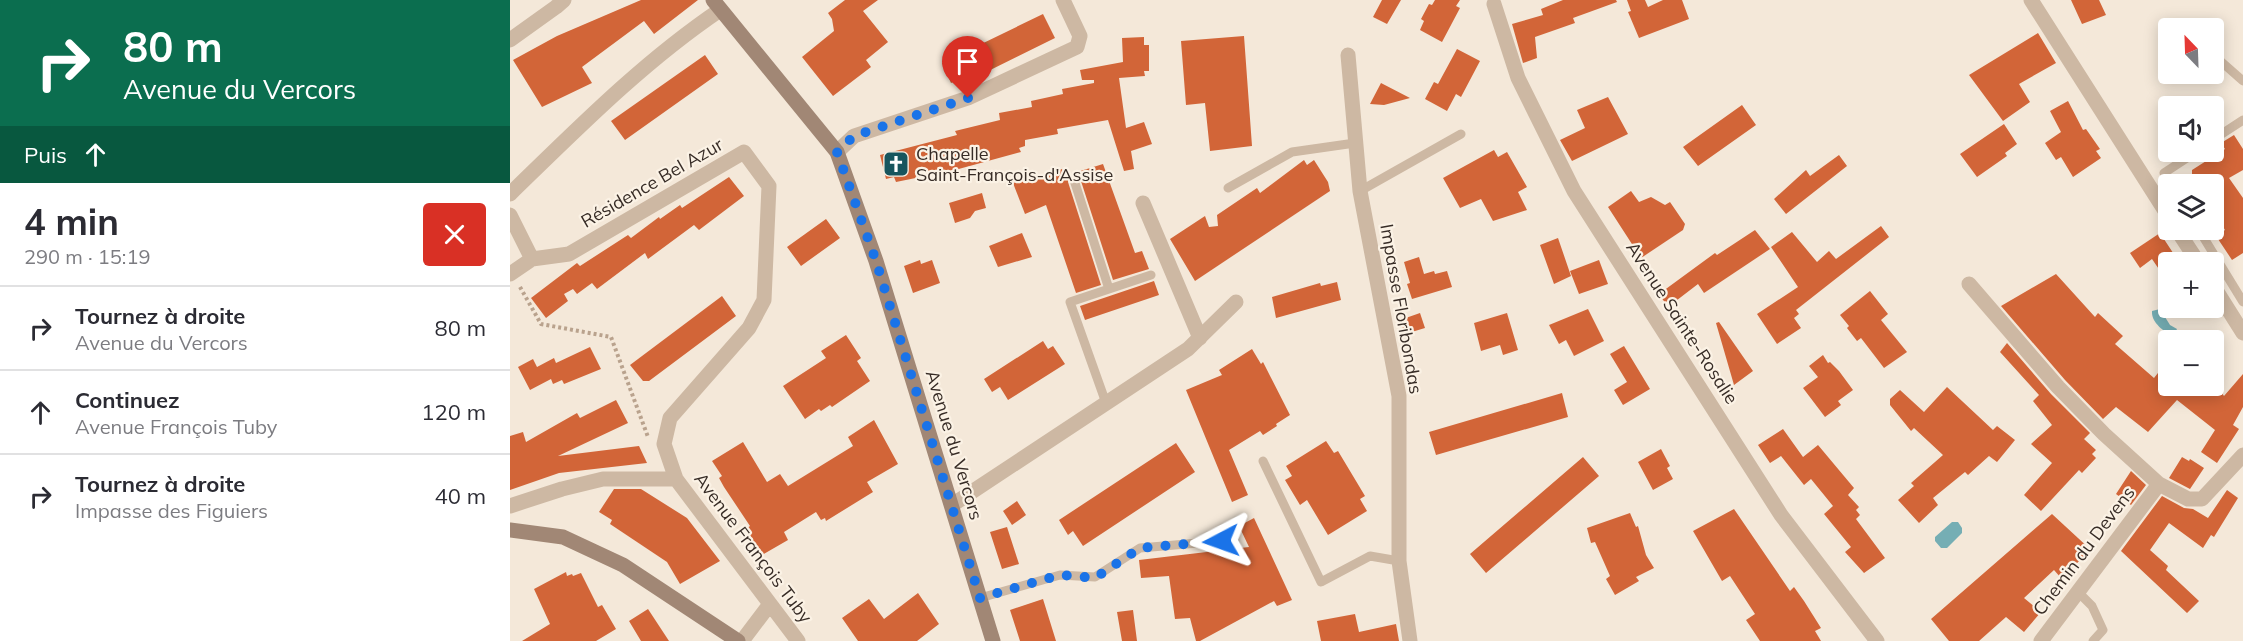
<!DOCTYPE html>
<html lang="fr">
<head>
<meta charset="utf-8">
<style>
	body { margin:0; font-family:Mulish,sans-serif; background:#f7f7f7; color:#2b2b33; height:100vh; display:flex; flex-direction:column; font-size:22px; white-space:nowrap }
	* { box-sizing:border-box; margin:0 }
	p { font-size:20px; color:#7c7c81 }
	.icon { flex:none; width:33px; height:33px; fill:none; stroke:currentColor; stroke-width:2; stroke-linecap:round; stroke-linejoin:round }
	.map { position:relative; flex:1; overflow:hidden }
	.sheet { display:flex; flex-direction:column; background:#fff; width:510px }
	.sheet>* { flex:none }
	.banner { background:#0b6e4f; color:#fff; overflow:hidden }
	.needle { width:39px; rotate:337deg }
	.buttons { position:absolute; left:1648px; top:18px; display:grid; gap:12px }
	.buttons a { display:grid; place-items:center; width:66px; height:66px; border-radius:6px; background:#fff; box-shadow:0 3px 15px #0003; font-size:30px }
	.pin { position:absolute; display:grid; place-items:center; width:51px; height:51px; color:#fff; margin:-62px -26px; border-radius:50% 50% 50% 0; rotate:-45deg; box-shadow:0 0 6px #0007 }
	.pin .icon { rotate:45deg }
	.me { position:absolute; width:66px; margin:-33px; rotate:266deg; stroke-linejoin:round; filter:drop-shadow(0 0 4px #0008) }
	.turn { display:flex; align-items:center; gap:21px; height:126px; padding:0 24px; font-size:27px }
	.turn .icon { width:78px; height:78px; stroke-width:2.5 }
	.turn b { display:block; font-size:42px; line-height:51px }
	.then { display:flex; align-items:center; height:57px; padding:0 24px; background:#0003; gap:12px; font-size:22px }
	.round { display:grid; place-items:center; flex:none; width:63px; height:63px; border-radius:6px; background:#f7f7f7 }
	.summary { display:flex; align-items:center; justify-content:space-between; height:102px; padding:0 24px }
	h1 { font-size:36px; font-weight:700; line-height:45px }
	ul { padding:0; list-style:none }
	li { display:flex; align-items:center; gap:18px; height:84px; padding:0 24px; border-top:2px solid #e1e1e2 }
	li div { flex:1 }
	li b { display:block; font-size:22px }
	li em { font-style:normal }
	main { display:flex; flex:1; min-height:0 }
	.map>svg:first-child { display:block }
	.water { fill:#75aeb4 }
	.building { fill:#d26538 }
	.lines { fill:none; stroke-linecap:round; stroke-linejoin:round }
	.path { stroke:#b9a28d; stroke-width:4; stroke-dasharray:3 3; stroke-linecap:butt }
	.lane { stroke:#cdb8a3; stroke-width:9 }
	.street { stroke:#cdb8a3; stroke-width:15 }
	.secondary { stroke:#a18775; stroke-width:15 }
	.route { stroke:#1a73e8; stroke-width:10; stroke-dasharray:0 18 }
	.labels { text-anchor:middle; stroke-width:4.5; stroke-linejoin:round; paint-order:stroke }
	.poi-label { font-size:18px; fill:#372c26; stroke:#fbf2e5; text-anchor:start }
	.street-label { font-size:18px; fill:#372c26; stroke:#fbf2e5 }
</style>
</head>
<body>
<main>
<section class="sheet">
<div class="banner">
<div class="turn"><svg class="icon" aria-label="right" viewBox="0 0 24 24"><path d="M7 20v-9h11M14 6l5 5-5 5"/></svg><div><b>80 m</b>Avenue du Vercors</div></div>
<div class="then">Puis<svg class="icon" aria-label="ahead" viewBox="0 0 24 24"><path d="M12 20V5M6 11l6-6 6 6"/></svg></div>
</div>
<div class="summary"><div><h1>4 min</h1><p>290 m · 15:19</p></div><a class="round" style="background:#d93025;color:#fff"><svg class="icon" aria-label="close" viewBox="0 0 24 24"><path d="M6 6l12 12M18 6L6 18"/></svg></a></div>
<ul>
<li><svg class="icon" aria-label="right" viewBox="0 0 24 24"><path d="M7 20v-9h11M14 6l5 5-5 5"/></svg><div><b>Tournez à droite</b><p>Avenue du Vercors</p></div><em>80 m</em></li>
<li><svg class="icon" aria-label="ahead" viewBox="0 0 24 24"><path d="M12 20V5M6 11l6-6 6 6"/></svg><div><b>Continuez</b><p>Avenue François Tuby</p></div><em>120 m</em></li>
<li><svg class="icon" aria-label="right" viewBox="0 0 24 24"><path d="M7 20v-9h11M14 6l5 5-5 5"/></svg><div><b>Tournez à droite</b><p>Impasse des Figuiers</p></div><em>40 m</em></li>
</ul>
</section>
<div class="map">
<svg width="1733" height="641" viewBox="0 0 1733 641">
	<rect width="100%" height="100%" fill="#f4e8d9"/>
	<path class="water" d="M1650,309l10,16 7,4 -4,8c-9,-6 -22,-14 -21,-26z
		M1442,522h6l4,6v5l-15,15h-6l-6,-7v-4z"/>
	<path class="building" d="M131,0h57l-44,34 -10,-13 -62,46 10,16 -50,24 -29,-47 44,-24z
		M335,0h33l-15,11 25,31 -22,18 5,7 -38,29 -31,-39 32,-26 -2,-12 -4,-6z
		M872,0h19l-14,24 -14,-7z
		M925,0h25l-4,6 4,2 -18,34 -22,-12 4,-9 -3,-2 8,-15 3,1z
		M1053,0h53l1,2 -44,16 2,5 -40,14 2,21 -14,5 -11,-39 31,-9 -2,-6z
		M1117,0h18l3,7 15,-7h19l7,19 -50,19 -11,-26 3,-1z
		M1561,0h28l7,15 -24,9z
		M533,14l12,24 -93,46 -2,-5 -9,4 -9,-20z
		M1528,33l18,30 -37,21 11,18 -27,19 -34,-46z
		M734,36l8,110 -42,5 -5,-48 -19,2 -5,-64z
		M634,37v8h5v26h-5l1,5 -26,2 7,50 18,-6 8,22 -21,7 3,18 -10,2 -16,-51 -51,9 1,5 -33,6v6l-6,2 2,4 -66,18 -59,12 -2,-5 -8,2 -6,-24 77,-20 -2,-4 45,-11 -1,-7 33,-6 -1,-6 32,-7 -1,-5 32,-6v-3h-12l-2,-10 43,-8 -1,-24z
		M947,49l23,12 -19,36 -5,-3 -9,17 -22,-12 9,-17 4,2z
		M195,55l13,19 -93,66 -14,-19z
		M871,83l29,15 -26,7 -14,-1z
		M1098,97l20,37 -56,27 -12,-21 25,-12 -8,-18z
		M1558,101l15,29 3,-1 14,20 -4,2 5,7 -28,19 -12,-20 -5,3 -11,-17 16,-11 -11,-21z
		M1232,105l14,20 -58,41 -15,-19z
		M1494,124l13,20 -12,9 2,3 -30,21 -17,-23z
		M1724,135l9,14v21l-14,8 14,20v55l-11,7 -16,-24 9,-6 -11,-18v-28h-17l-5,-8v-6l33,-21 -4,-6z
		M984,150l4,7 9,-5 20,35 -9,5 9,18 -34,11 -12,-22 -21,9 -17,-30z
		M1329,155l8,11 -61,48 -12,-15 32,-29 4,6z
		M794,160l3,5 7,-5 14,22 2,9 -135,90 -25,-42 35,-23 4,11 9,-1 -1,-11 40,-27 3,5z
		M593,164l32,89 7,-2 7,18 -36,11 -33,-102 -6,-5z
		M552,169l3,7 5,-1 -2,7 33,103 -25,8 -30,-88 -21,9 -12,-31 17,-5v2z
		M219,177l15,19 -45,34 -5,-5 -46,34 -3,-6 -48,36 -5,-6 -15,11 -4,-5 -9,5 4,7 -22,17 -15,-20 46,-35 3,3 48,-31 3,3 28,-21 1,2 20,-14 2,3z
		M1121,191l8,11 12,-5 14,8 5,-3 15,22 -2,6 -42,28 -33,-51z
		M472,193l4,15 -11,3 -5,7 -15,5 -6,-20z
		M316,219l14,19 -39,28 -14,-19z
		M1371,226l8,11 -93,73 3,4 -5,4 7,10 -24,16 -20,-30 41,-27 -27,-40 21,-15 25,30 12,-11 7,8z
		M1245,230l15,19 -66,44 -6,-9 -30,23 -9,-13 56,-41 2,2z
		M512,233l10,24 -34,10 -9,-21z
		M1650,233l19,29h-10v22l-17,-25 -12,9 -10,-15z
		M1048,238l13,38 -17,8 -14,-39z
		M909,257l5,17 10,-3 1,3 12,-3 5,16 -40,12 -5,-15 3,-1 -6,-21z
		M410,260l1,4 11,-4 8,23 -27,10 -9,-27z
		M1089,260l9,24 -29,10 -9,-23z
		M1546,274l39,43 3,-4 25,23 -8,8 39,34 15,-19v27h45v-3l10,13 19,-22v33l-10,18 6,4 -22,34 -16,-11 14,-22 -38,-30 -29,32 -32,-25 -13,12 -38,-39 -64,-74z
		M644,281l5,14 -74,25 -5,-14z
		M827,282l4,18 -65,18 -4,-21 48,-14 1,3z
		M1360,291l18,23 -7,6 26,32 -23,16 -23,-30 -4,3 -10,-13 2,-2 -9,-11z
		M212,296l14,20 -87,65h-6l-13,-16z
		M1078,309l16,32 -30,15 -8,-16 -7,4 -10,-19z
		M910,313l5,15 -20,6 -5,-14z
		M997,313l11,37 -15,5 -3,-10 -19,6 -7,-28z
		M1209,322l34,49 -19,14 -18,-62z
		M336,335l15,23 -4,3 13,20 -38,26 -2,-2 -9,6 -2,-2 -14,10 -22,-33 43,-28 -5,-7z
		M533,341l5,8 5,-3 12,18 -57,36 -8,-13 -8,5 -8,-13z
		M1497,343l44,51 39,39 -6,6 12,11 -4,4 4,4 -14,15 -3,-3 -38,41 -17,-16 28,-32 -21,-19 21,-19 -19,-24 6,-6 -39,-43z
		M1114,346l26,43 -27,16 -9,-15 13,-8 -17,-28z
		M80,347l11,22 -37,15 -2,-4 -9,4 -2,-5 -21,11 -12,-23 15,-8 4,8 17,-9 2,5z
		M742,349l9,15 2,-2 27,53 -14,9 1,2 -14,9 -3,-4 -31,19 19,45 -16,7 -46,-112 36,-15 -3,-5z
		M1313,355l5,8 2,-1 9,9 14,19 -15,11 3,4 -16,12 -22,-29 15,-11 -9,-11z
		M1437,387l46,43 4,-4 18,14 -18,22 -8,-6 -21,19 -3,-3 -32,26 5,7 -19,18 -21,-23 16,-14 -3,-3 32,-28 -29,-27 -3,3 -21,-26v-6l10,-9 24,22z
		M1052,393l6,24 -132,38 -7,-23z
		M106,400l12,23 -70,33 81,-10 8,17 -88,10 -49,17v-54l13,-4 3,10 51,-29 3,5z
		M364,420l24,44 -31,18 6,10 -47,29 -1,-3 -4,2 -5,-8 -32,20 4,8 -26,15 -16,-26 4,-3 -26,-39 -5,-9 3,-2 -10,-15 31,-19 24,40 13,-8 8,12 65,-40 -5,-9z
		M1273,429l20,28 15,-12 36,43 -6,7 11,12 -3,3 4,5 -4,4 29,39 -21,15 -19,-21 6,-5 -27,-33 9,-8 -22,-27 -7,6 -23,-29 -11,7 -12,-18z
		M816,441l8,12 4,-2 27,45 -5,3 7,12 -39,24 -21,-35 -7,5 -15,-25 7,-4 -6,-10z
		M666,443l19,29 -112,74 -10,-15 -5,4 -9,-15z
		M1151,449l9,17 -3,2 6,11 -20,11 -15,-28z
		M1073,457l16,19 -113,97 -16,-19z
		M1672,457l7,4 1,-2 14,9 -14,21 -21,-11z
		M1621,471l15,14 -15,20 -15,-11z
		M104,489h27l46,29 33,43 -40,23 -13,-22 -57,-38 2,-4 -13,-8z
		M1717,490l11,8 -24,39 -3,-2 -8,13 -34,-25 -19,27 18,16 -2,4 33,31 -12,12 -66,-62 41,-55 22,12 9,1 15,9z
		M507,501l9,14 -14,10 -9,-14z
		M1224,509l56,82 4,-4 10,14 17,27 -6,3 6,10h-61l-14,-21 9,-6 -25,-38 -8,5 -29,-50z
		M1120,513l6,14 2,-1 8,29 8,13 -18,9 3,4 -24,14 -9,-16 4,-3 -15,-34 -4,1 -4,-15z
		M1542,514l39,36 -30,28 -7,-8 -30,28 17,14 -17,20 -18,-15 -27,24h-30l-18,-22z
		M744,518l38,82 -15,6 -3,-5 -74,40h-4l-6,-23 -15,1 -6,-43 -28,2 -2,-18 110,-13 -10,-21z
		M497,527l12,37 -17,5 -12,-37z
		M56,572l1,4 5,-2 1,2 8,-3 17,34 4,-2 14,24 -20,12h-74l28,-17 -16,-35z
		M408,593l21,31 -22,17h-59l-16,-23 27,-19 15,20z
		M533,599l13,42h-36l-10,-31z
		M138,609l21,32h-28l-12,-20z
		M623,610l4,31h-15l-5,-29z
		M845,614l4,18 37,-8 3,17h-78l-4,-20z"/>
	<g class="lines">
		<path class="path" d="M10,287l21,37 70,13 37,100"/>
		<path class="lane" d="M1707,58l26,23
			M1704,139l29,-19
			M564,180l35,109
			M1661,184l-7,-11 32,-21
			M718,188l64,-36 63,-9
			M850,191l101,-57
			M1689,230l44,72
			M596,403l-36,-101 81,-27
			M753,461l58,121 49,-26 29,5
			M1569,593l13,13 11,24 -10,11
			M470,598l80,-23 35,2 45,-29 81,-7"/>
		<path class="street" d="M1521,0l138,217
			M984,4l24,74 56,113 207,324 96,126
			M0,40l46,-33 8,-7
			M838,55l12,136 39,205v165l11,80
			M327,152l17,-16 114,-38 109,-51 3,-11 -17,-36
			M0,194c67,-65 133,-132 210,-184
			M633,203l57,135
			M0,215l22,44 37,-5 175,-102 25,34 -5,114 -15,28 -79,90 -6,26 12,35 122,162
			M1667,230l21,32
			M0,274l22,-15
			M1459,284l89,103 46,47 55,50
			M1704,287l29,46
			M442,505l236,-156 48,-47
			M0,506l52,-17 41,-10h73
			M232,641l28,-37
			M1531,641l118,-157 29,15h14l41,-44"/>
		<path class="secondary" d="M203,0l124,152 39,109 117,380
			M0,530l53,7 60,28 115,76"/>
	</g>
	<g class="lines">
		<path class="route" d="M458,98l-114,38 -17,16 39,109 104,337 80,-23 35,3 45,-30 81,-7"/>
	</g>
	<defs>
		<g id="church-square" transform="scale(1.35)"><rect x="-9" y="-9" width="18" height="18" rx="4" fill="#17555d" stroke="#fbf2e5"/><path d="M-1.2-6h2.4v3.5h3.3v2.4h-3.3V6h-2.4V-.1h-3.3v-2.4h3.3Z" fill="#fff"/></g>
	</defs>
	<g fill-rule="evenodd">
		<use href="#church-square" x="386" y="164"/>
	</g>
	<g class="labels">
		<g class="poi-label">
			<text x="406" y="160">Chapelle<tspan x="406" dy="21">Saint-François-d'Assise</tspan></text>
		</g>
		<g class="street-label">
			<text transform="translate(142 183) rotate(-30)" y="6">Résidence Bel Azur</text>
			<text transform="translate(891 309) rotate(80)" y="6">Impasse Floribondas</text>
			<text transform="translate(1172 323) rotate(57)" y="6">Avenue Sainte-Rosalie</text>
			<text transform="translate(444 445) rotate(73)" y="6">Avenue du Vercors</text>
			<text transform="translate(243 548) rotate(53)" y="6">Avenue François Tuby</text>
			<text transform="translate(1574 551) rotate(-53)" y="6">Chemin du Devens</text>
		</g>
	</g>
</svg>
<div class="buttons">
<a><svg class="needle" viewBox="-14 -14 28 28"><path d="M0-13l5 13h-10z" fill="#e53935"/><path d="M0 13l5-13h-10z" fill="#7c7c81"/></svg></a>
<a><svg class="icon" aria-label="sound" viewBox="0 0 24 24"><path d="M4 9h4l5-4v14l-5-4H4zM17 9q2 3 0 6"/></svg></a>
<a><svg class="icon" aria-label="layers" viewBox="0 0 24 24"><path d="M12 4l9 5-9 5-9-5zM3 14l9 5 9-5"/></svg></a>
<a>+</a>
<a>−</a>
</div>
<div class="pin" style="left:458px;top:98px;background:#d93025"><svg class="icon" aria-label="arrive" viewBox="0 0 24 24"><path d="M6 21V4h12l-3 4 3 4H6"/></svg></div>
<svg class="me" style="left:711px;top:541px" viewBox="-20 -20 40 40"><path d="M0-17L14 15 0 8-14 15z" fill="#1a73e8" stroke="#fff" stroke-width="4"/></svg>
</div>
</main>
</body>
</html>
